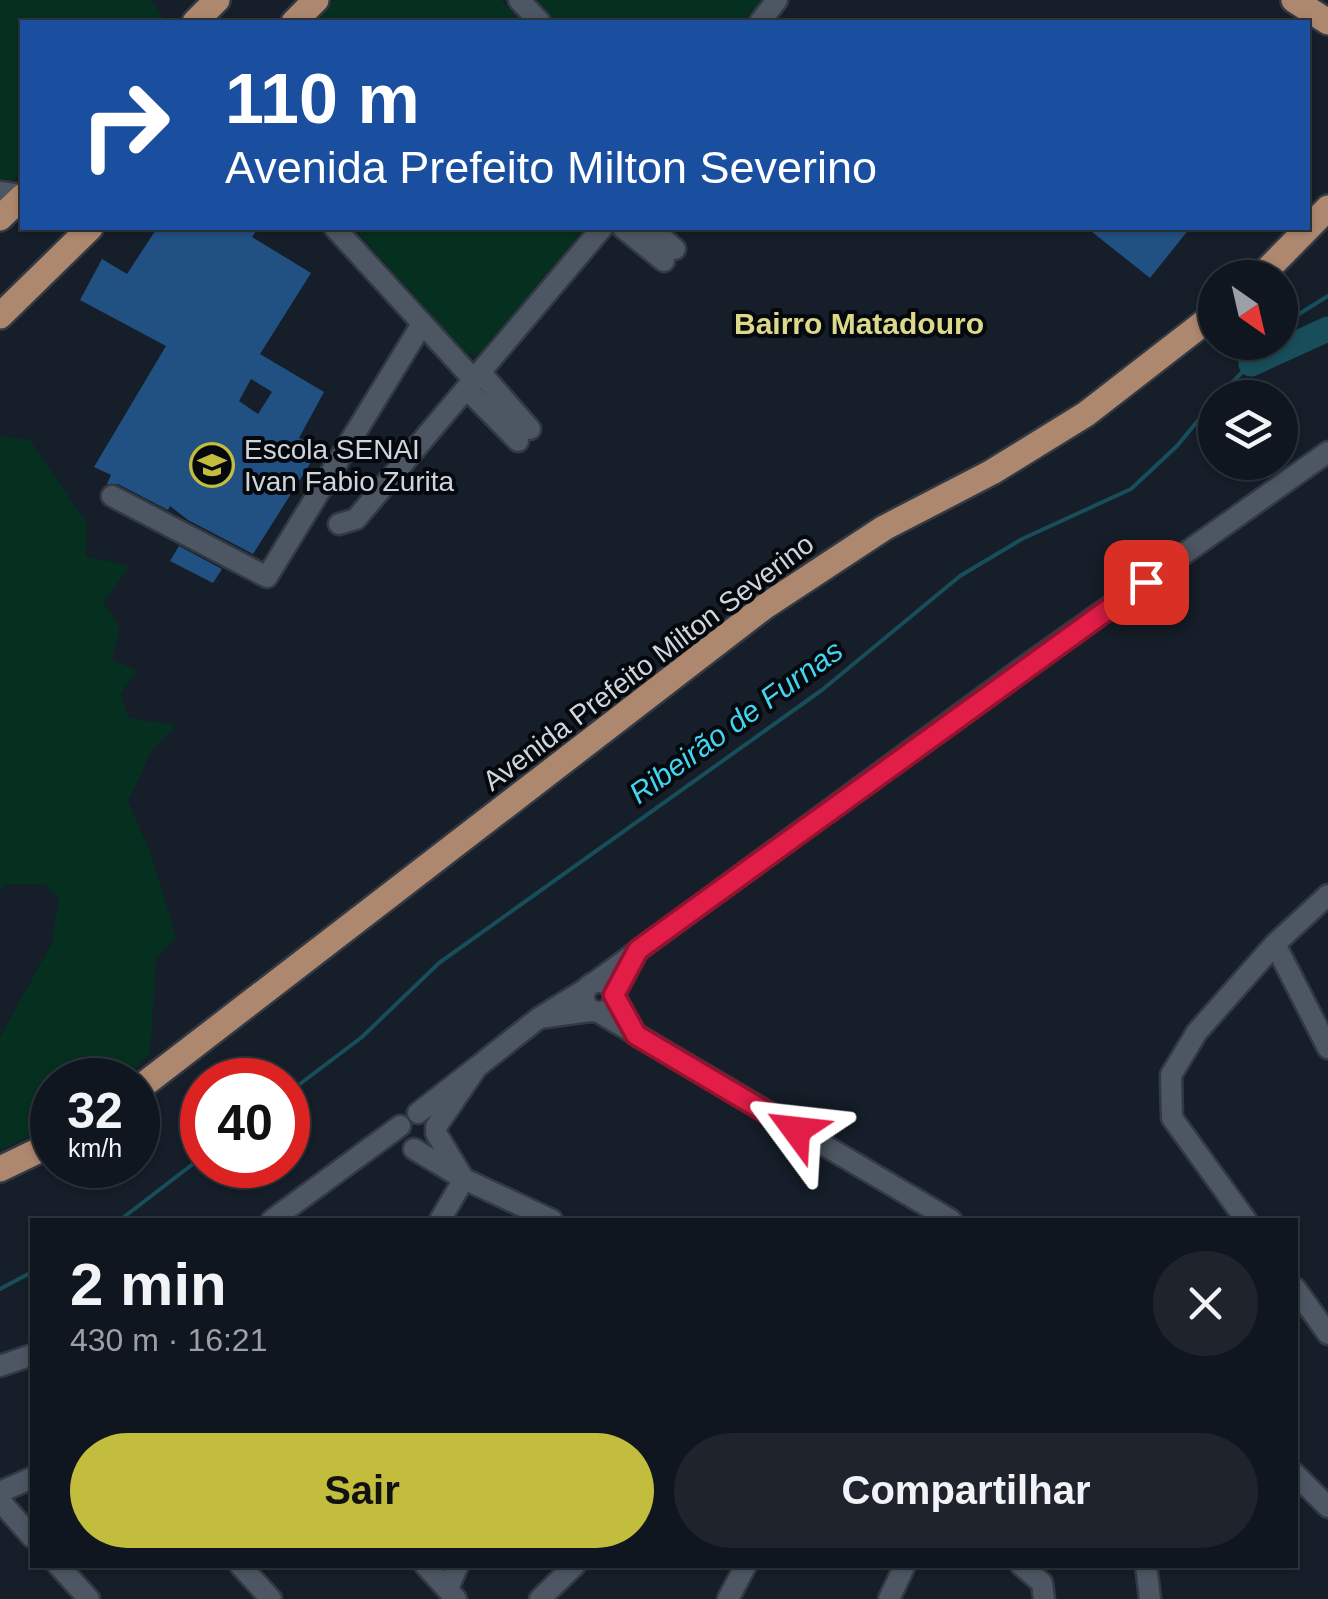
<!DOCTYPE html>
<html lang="pt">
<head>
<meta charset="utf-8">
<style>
	body { margin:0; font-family:Helvetica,sans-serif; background:#1e232c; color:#f1f3f6; height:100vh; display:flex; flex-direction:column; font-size:38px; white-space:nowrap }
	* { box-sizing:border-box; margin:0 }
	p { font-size:32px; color:#9c9fa4 }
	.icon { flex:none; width:55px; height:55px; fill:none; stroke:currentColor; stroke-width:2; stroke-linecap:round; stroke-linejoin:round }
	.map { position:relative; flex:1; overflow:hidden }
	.panel { position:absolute; left:30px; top:1218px; width:1268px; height:350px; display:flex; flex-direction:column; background:#10161f; border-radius:0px; box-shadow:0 2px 8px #0004,0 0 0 2px #30353d }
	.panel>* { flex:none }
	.hud { position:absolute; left:20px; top:20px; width:1290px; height:210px; border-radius:0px; box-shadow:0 2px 8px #0004,0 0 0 2px #30353d; background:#1a4fa0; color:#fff; overflow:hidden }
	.needle { width:65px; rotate:146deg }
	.fabs { position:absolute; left:1198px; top:260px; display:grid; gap:20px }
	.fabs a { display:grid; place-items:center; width:100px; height:100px; border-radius:50%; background:#10161f; box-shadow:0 2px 8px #0004,0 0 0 2px #30353d; font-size:50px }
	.speed { position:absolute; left:30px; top:1058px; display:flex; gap:20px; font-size:50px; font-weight:700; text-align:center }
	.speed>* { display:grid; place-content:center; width:130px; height:130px; border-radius:50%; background:#10161f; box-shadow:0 2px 8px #0004,0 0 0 2px #30353d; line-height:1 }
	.speed small { font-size:25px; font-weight:400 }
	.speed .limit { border:15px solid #d22; background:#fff; color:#111 }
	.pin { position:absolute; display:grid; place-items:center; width:85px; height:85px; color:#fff; margin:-42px; border-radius:20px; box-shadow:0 5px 15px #0006 }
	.me { position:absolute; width:110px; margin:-55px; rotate:300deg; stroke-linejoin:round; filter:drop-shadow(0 0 8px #0008) }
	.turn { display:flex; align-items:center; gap:35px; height:210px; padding:0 40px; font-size:45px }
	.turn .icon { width:130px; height:130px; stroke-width:2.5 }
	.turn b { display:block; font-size:70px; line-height:85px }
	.round { display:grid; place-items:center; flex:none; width:105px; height:105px; border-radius:52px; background:#1e232c }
	.headline { display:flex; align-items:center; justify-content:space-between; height:170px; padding:0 40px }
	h1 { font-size:60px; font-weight:700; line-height:75px }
	.primary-button { display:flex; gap:20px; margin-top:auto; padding:20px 40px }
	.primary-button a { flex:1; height:115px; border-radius:60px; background:#c3bd3e; color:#111; font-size:40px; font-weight:700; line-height:115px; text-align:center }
	.primary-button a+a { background:#1e232c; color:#f1f3f6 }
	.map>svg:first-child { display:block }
	.green { fill:#05301f }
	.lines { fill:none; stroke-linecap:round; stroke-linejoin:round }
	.stream { stroke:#184e59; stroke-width:4 }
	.river { stroke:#184e59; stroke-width:25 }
	.building { fill:#215182; fill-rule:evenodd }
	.minor-casing { stroke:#333942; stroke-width:25 }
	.major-casing { stroke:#333942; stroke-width:30 }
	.minor { stroke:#4c5763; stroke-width:20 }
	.major { stroke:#ae876f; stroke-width:25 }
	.route-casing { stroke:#92132f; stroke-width:25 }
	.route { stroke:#e11d48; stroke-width:18 }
	.labels { text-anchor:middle; stroke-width:8; stroke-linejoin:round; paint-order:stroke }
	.poi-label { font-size:28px; fill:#cfd5dd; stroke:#05080c; text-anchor:start }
	.street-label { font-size:28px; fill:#cfd5dd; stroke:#05080c }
	.neighbourhood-label { font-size:30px; font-weight:bold; fill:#dcd98a; stroke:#05080c }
	.water-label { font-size:30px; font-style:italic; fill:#42d5f2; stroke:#05080c }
</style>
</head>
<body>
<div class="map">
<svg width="1328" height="1599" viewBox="0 0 1328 1599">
	<rect width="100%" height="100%" fill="#151e29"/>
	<path class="green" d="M0,0h151l14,20 -143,2v149l-8,9 -14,-1z
		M334,0h167l21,22h-209z
		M537,0h224l-18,22h-185z
		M353,228h232l-107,127 -12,-2z
		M0,436l30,4 57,84 -1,32 44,10 -27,36 17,25 -8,32 25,12 -17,23 9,24 47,7 -24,25 -24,51 23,54 25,82 -20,22 -6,94 -25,27h-73v46l-52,24v-113l52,-94 7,-45 -15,-14h-36l-8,5z"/>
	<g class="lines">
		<path class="stream" d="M1280,334l19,-20 29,-18
			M1217,398l55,-56
			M288,1093l74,-56 77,-74 383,-273 138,-114 62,-37 109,-50 46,-43 38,-46
			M120,1220l82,-63
			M0,1289l32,-17"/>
		<path class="river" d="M1251,364l77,-35"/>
	</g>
	<path class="building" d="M157,228h101l-6,9 59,36 -51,81 64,38 -25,46 21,10 -67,106 -65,-34 -18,-14 -2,4 -50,-26h-11l4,-9 -17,-8 72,-121 -86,-46 22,-41 25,15zM251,379l21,13 -14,22 -19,-13z
		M1087,228h103l-40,50z
		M179,546l43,23 -9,14 -43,-22z"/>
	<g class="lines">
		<g class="minor-casing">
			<path id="minor" d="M519,0l21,22
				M760,22l17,-22
				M0,192l22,3
				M335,228l139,152
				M623,228l41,33
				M651,228l24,21
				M481,373l49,56
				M467,389l51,52
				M112,496l155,81 155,-253
				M339,524l17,-5 246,-291
				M1275,944l53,104
				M584 997a15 15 0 1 1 30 0a15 15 0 1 1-30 0Z
				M594,983l430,-316 304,-215
				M586,989l-47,29 51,-7
				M600,1013l351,207
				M477,1067l62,-49
				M418,1113l59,-46 -41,60
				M436,1133l27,45
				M414,1149l50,30 88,41
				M272,1220l128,-94
				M440,1220l24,-41
				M1246,1220l-74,-102 -1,-43 26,-43 78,-88 53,-49
				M1295,1288l33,46
				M0,1366l32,-11
				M1295,1474l33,33
				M0,1492l32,-14
				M0,1501l32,36
				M58,1565l31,34
				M240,1565l31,34
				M425,1565l31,34
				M1021,1565l21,18 2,16
				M1146,1565l4,34
				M448,1589l10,-24
				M540,1599l35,-34
				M728,1599l18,-34
				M889,1599l16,-34"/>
		</g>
		<g class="major-casing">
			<path id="major" d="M1294,0l34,22
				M195,22l22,-22
				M294,22l22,-22
				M0,218l22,-21
				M1259,278l69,-70
				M0,316l90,-88
				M138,1089l626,-482 120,-79 108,-56 94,-58 129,-100
				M0,1169l52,-25"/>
		</g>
		<use href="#minor" class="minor"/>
		<use href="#major" class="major"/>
	</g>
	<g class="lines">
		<g class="route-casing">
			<path id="route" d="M796,1130l-160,-95 -22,-40 24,-45 508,-368"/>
		</g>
		<use href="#route" class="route"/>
	</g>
	<defs>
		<g id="school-ring" transform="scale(2.25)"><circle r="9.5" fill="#05080c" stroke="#c3bd3e" stroke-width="1.5"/><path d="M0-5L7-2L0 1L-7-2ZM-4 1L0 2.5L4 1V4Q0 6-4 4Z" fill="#c3bd3e"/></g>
	</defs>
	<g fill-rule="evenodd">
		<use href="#school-ring" x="212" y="465"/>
	</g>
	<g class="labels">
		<g class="poi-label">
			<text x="244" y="459">Escola SENAI<tspan x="244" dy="32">Ivan Fabio Zurita</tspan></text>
		</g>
		<g class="street-label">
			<text transform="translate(648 662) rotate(-37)" y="10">Avenida Prefeito Milton Severino</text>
		</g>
		<g class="neighbourhood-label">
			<text x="859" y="334">Bairro Matadouro</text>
		</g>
		<g class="water-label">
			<text transform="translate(736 722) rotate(-36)" y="10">Ribeirão de Furnas</text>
		</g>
	</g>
</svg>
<div class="fabs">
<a><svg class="needle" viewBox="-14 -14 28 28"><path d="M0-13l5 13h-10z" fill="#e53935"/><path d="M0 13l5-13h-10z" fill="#9c9fa4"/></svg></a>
<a><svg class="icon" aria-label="layers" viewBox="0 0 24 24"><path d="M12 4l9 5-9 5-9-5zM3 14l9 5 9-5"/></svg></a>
</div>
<div class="speed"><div>32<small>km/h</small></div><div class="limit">40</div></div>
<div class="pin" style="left:1146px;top:582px;background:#d93025"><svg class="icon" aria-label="arrive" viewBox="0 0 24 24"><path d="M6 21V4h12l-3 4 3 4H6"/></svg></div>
<svg class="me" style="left:796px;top:1130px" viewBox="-20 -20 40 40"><path d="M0-17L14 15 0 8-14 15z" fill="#e11d48" stroke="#fff" stroke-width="4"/></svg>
<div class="hud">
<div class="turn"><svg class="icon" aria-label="right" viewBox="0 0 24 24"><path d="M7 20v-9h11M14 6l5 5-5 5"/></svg><div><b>110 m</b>Avenida Prefeito Milton Severino</div></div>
</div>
<section class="panel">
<div class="headline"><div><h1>2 min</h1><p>430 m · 16:21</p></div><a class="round"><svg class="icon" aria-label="close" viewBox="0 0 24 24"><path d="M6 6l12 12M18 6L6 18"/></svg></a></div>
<div class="primary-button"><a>Sair</a><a>Compartilhar</a></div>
</section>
</div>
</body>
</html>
